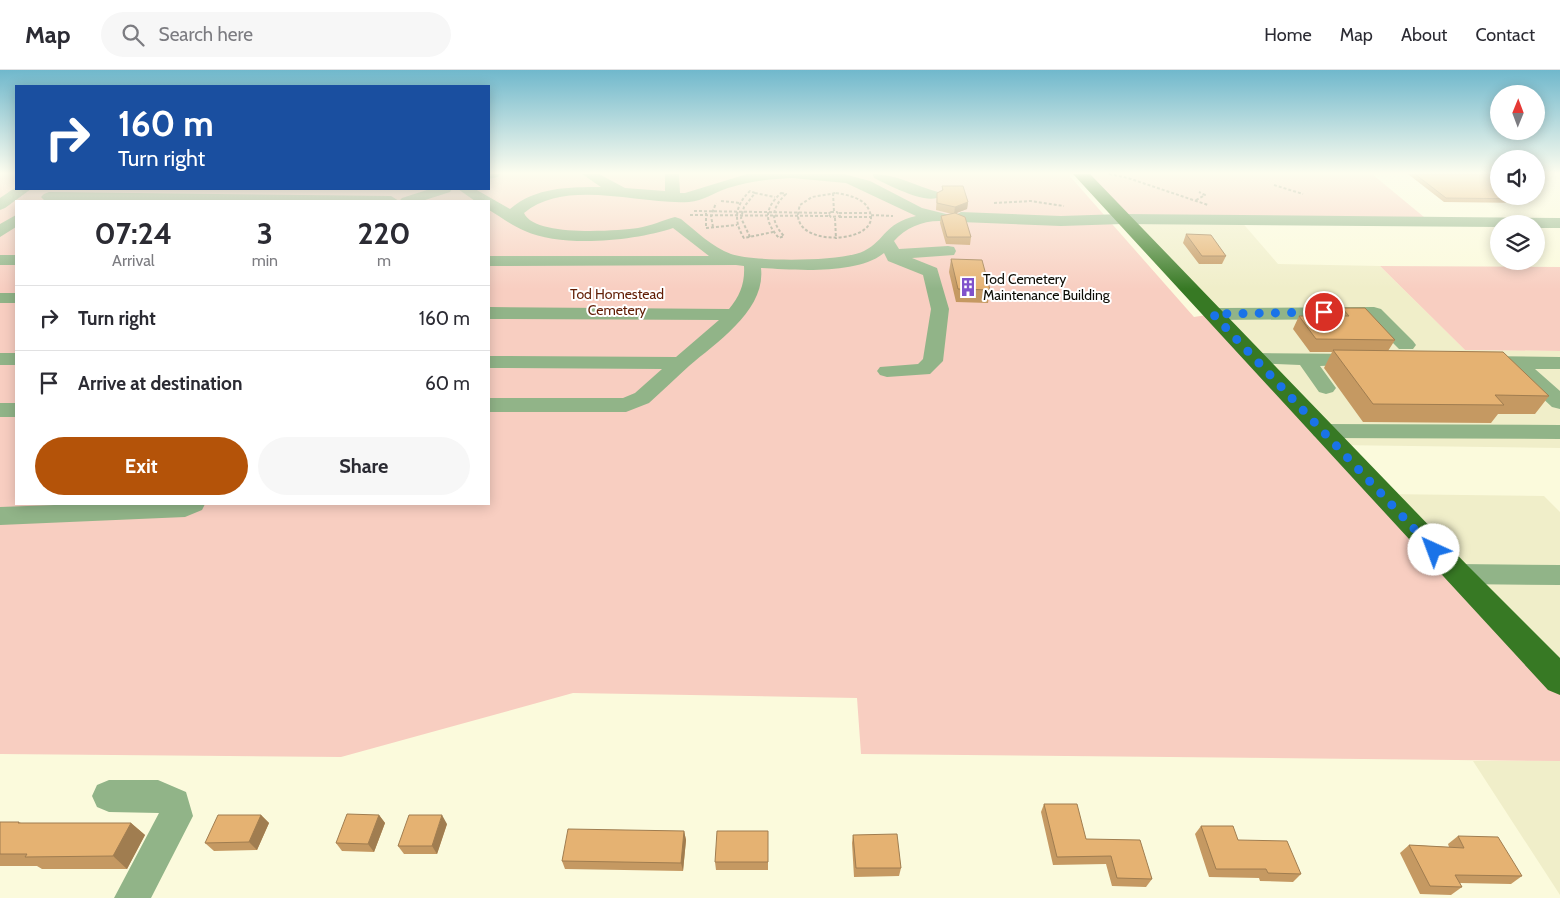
<!DOCTYPE html>
<html lang="en">
<head>
<meta charset="utf-8">
<style>
	body { margin:0; font-family:Cabin,sans-serif; background:#f7f7f7; color:#2b2b33; height:100vh; display:flex; flex-direction:column; font-size:19px; white-space:nowrap }
	* { box-sizing:border-box; margin:0 }
	p { font-size:16px; color:#7c7c81 }
	.icon { flex:none; width:28px; height:28px; fill:none; stroke:currentColor; stroke-width:2; stroke-linecap:round; stroke-linejoin:round }
	.map { position:relative; flex:1; overflow:hidden }
	.side { position:absolute; left:15px; top:130px; width:475px; height:305px; display:flex; flex-direction:column; background:#fff; border-radius:0px; box-shadow:0 2px 12px #0003 }
	.side>* { flex:none }
	.banner { position:absolute; left:15px; top:15px; width:475px; height:105px; border-radius:0px; box-shadow:0 2px 12px #0003; background:#1a4fa0; color:#fff; overflow:hidden }
	.needle { width:32px; rotate:1deg }
	.buttons { position:absolute; left:1490px; top:15px; display:grid; gap:10px }
	.buttons a { display:grid; place-items:center; width:55px; height:55px; border-radius:50%; background:#fff; box-shadow:0 2px 12px #0003; font-size:25px }
	.pin { position:absolute; display:grid; place-items:center; width:42px; height:42px; color:#fff; margin:-21px; border:2px solid #fff; border-radius:50%; box-shadow:0 1px 5px #0007 }
	.me { position:absolute; width:55px; margin:-28px; rotate:317deg; stroke-linejoin:round; filter:drop-shadow(0 0 4px #0008) }
	.turn { display:flex; align-items:center; gap:18px; height:105px; padding:0 20px; font-size:22px }
	.turn .icon { width:65px; height:65px; stroke-width:2.5 }
	.turn b { display:block; font-size:35px; line-height:42px }
	.eta { display:flex; justify-content:space-evenly; align-items:center; height:85px; text-align:center }
	.eta b { font-size:30px; font-weight:700; line-height:35px }
	.cta { display:flex; gap:10px; margin-top:auto; padding:10px 20px }
	.cta a { flex:1; height:58px; border-radius:30px; background:#b45309; color:#fff; font-size:20px; font-weight:700; line-height:58px; text-align:center }
	.cta a+a { background:#f7f7f7; color:#2b2b33 }
	ul { padding:0; list-style:none }
	li { display:flex; align-items:center; gap:15px; height:65px; padding:0 20px; border-top:1px solid #e1e1e2 }
	li div { flex:1 }
	li b { display:block; font-size:19px }
	li em { font-style:normal }
	header { display:flex; align-items:center; gap:30px; box-sizing:border-box; height:70px; padding:0 25px; background:#fff; border-bottom:1px solid #e1e1e2 }
	header strong { font-size:24px }
	nav { display:flex; gap:28px; margin-inline-start:auto; font-size:18px }
	.search { width:350px; height:45px; background:#f7f7f7; display:flex; align-items:center; gap:12px; box-sizing:border-box; padding:0 18px; border-radius:28px; color:#7c7c81; font-size:19px }
	.map>svg:first-child { display:block }
	.built { fill:#f0eec9 }
	.green { fill:#f8cec1; fill-rule:evenodd }
	.lines { fill:none; stroke-linecap:round; stroke-linejoin:round }
	.path { stroke:#91907c; stroke-width:2; stroke-dasharray:3 2; stroke-linecap:butt }
	.minor { fill:#91b488; fill-rule:evenodd }
	.major { fill:#377924; fill-rule:evenodd }
	.wall { fill:#c59962 }
	.shaded-wall { fill:#a07d50 }
	.building { fill:#e5b272; stroke:#a07d50 }
	.route { stroke:#1a73e8; stroke-width:9; stroke-dasharray:0 16.2 }
	.labels { text-anchor:middle; stroke-width:4; stroke-linejoin:round; paint-order:stroke }
	.far-poi-label { font-size:14px; fill:#0d0c04; stroke:#fff; text-anchor:start }
	.far-park-label { font-size:14px; fill:#611d04; stroke:#fff }
</style>
</head>
<body>
<header>
<strong>Map</strong>
<div class="search"><svg class="icon" aria-label="search" viewBox="0 0 24 24"><circle cx="10" cy="10" r="6"/><path d="M15 15l6 6"/></svg>Search here</div>
<nav><a>Home</a><a>Map</a><a>About</a><a>Contact</a></nav>
</header>
<div class="map">
<svg width="1560" height="828" viewBox="0 0 1560 828">
	<rect width="100%" height="100%" fill="#fbfadc"/>
	<path class="built" d="M1122,149l118,1 38,44 102,2 85,84 95,1v97l-225,-3z
		M1382,424l162,2 16,16v168z
		M1473,691h87v134z"/>
	<path class="green" d="M0,104h16v15h473v-15h579l126,143 19,-3 347,366v81l-699,-7 -4,-56 -284,-5 -232,64 -341,-3zM16,131h473v303h-473z
		M1081,104h291l58,48 -308,-3z
		M1380,196l180,1v84l-95,-1z"/>
	<g class="lines">
		<path class="path" d="M1109,104l19,4 80,27
			M1274,115l29,9
			M755,123l-5,-2c-15,14 -17,30 -6,47l29,-6
			M781,123l5,1c-15,14 -16,27 -2,42l-5,2c-15,-17 -15,-29 2,-45z
			M833,123l1,19
			M836,123c12,2 28,5 33,17 16,32 -69,39 -71,6 0,-3 1,-8 2,-11l12,-8z
			M1196,130l9,-5 -6,-3
			M721,131l19,2
			M994,133l37,-2 33,5
			M694,141l136,2
			M831,142h6l3,4 -9,1 -3,-3z
			M706,143v15l31,-3
			M839,143h32
			M690,145l140,1
			M871,145l22,1
			M839,147h32
			M835,148l1,21
			M713,157l-2,-11 5,-13
			M750,167l-9,-19 3,-11 11,-14 20,4"/>
		<path class="minor" d="M489,104h11l-2,3 -9,2z
			M582,104h17l26,14 40,3v-17h14l1,19h5l62,-19h97l26,7 52,27 32,8 7,-4 100,4 61,-2 438,4v10h-24v-4h-37v3l-377,-3 -61,2 -100,-4 -7,-4c-5,5 -9,3 -15,3 -17,0 -34,7 -45,20l5,8 49,-3 6,1 2,4 -2,4 -42,3 25,10 12,41 -6,52 -13,13 -43,3 -7,-2 -3,-4 3,-4 38,-3 5,-5 8,-50 -8,-34 -35,-14 -4,-8c-27,22 -89,17 -123,15 5,42 -44,74 -72,98 -13,12 -26,24 -40,37l-23,9h-137v-14h134l12,-5 27,-24 -173,-1v-12l187,1 43,-37 -230,-1v-12l240,2c11,-13 16,-26 15,-43l-8,-1 -247,1v-10h220l-36,-28c-38,13 -111,20 -148,3 -13,-5 -24,-14 -36,-21v-9h-14l-17,-12h17l35,20c25,-22 60,-22 91,-22zM792,108l54,5 70,33c-33,8 -29,23 -52,35 -21,11 -111,11 -133,3 -19,-7 -35,-23 -50,-35l-6,-2c-12,3 -24,9 -37,11 -23,3 -104,9 -114,-15 43,-35 115,-8 165,-11 14,-1 26,-10 39,-14 21,-7 42,-9 64,-10z
			M873,104c23,0 43,12 65,18l3,3c-10,13 -54,-11 -67,-17z
			M16,117l15,2 -26,19 -5,2v-12z
			M430,119h22l-2,3 -28,9h-23l3,-3z
			M49,122l342,4 8,5 -355,-1 -3,-3 3,-3z
			M16,145v12l-16,10v-13z
			M0,185h16v10h-16z
			M0,223h16v10h-16z
			M1374,237l7,2 32,32 3,4 -3,4h-14l-30,-30 -156,1 -7,-2 -2,-4 2,-4 7,-2z
			M0,283h16v12h-16z
			M1255,283l106,1 7,2 3,4 -3,4 -48,2 16,22 -3,4 -7,2 -7,-2 -19,-27 -52,-2 -3,-4 3,-4z
			M1482,286l78,1v12h-25l25,22v18l-8,-2 -42,-39 -35,-2 -3,-4 3,-4z
			M0,333h16v14h-16z
			M1322,354l238,1v14l-238,-1 -8,-2 -3,-5 3,-5z
			M82,434h123l-3,6 -17,7 -185,8v-18z
			M1457,494l103,1v20l-103,-1 -9,-3 -4,-7 4,-7z
			M109,710h49l28,12 7,24 -42,82h-37l45,-85 -50,-1 -12,-5 -5,-11 5,-11z"/>
		<path class="major" d="M1073,104h17l378,392 92,92v37l-12,-5z"/>
	</g>
	<path class="wall" d="M1408,104h87l37,25 -3,4 -85,-1z
		M942,116l26,16 -1,7 -11,4 15,24 -1,8 -24,-1 -6,-21 1,-7 11,-2 -16,-4 1,-17 5,-3z
		M1186,164l40,22 -4,8h-23l-16,-21z
		M951,189l39,31 -2,13 -32,-1 -7,-30z
		M1342,238l53,32 -7,11 161,45 -14,18h-37l-7,9 -128,-1 -39,-54 8,-16h-22l-17,-23 6,-13h38z
		M1044,734l42,35 66,40 -6,8 -34,-1 -6,-22 -53,1 -12,-53z
		M261,745l8,8 -12,27 -43,1 -9,-8z
		M379,745l6,8 -11,29 -32,-1 -6,-8z
		M0,752h19l2,1h110l14,12 -18,34h-85l-5,-3h-37z
		M447,754l-10,30h-33l-6,-8z
		M1201,756l37,14 63,34 -8,8 -33,-1 -1,-3 -50,-1 -14,-43z
		M684,761l2,9 -3,31 -118,-2 -3,-8z
		M768,761v39h-52l-1,-8z
		M853,765l48,33 -2,8 -45,1 -2,-34z
		M1458,766l64,40 -11,8 -51,-1 2,4 -11,8 -31,-1 -20,-41 9,-8 40,2 -1,-3z"/>
	<path class="shaded-wall" d="M968,132l-1,7 -13,5 1,-7z
		M261,745l8,8 -12,27 -8,-8z
		M379,745l6,8 -11,29 -6,-8z
		M442,745l5,9 -10,30 -5,-8z
		M131,753l14,12 -18,34 -14,-13z
		M684,761l2,9 -3,31 -2,-8z"/>
	<path class="building" d="M1415,104h80l4,2v20h29l4,3 -86,-1z
		M942,116h21l5,16 -13,5 -18,-4v-10l6,-3z
		M955,143l10,4 6,20h-24l-6,-21z
		M1186,164l25,1 15,21h-24z
		M951,189l31,1 8,30 -32,-1z
		M1342,238h23l30,32 -79,-1 -17,-23h50z
		M1333,280l170,2 46,44 -54,-1 9,10 -131,-1z
		M1044,734h33l9,35 54,1 12,39 -35,-1 -6,-22 -54,1z
		M347,744l32,1 -11,29 -32,-1z
		M218,745h43l-12,27 -44,1z
		M409,745h33l-10,31h-34z
		M0,752h19l-1,1h113l-18,33 -88,1 2,-3h-27z
		M1201,756h32l5,14 49,1 14,33 -33,-1 -2,-4h-50z
		M568,759l116,2 -3,32 -119,-2z
		M717,761h51v31h-53z
		M897,764l4,34h-45l-3,-33z
		M1458,766l40,1 24,39 -67,-1 7,12 -32,-1 -21,-41 55,3z"/>
	<linearGradient id="sky" x2="0" y2="1"><stop stop-color="#70b8cc"/><stop offset="0.47" stop-color="#fdfdef"/><stop offset="1" stop-color="#fdfdef" stop-opacity="0"/></linearGradient>
	<rect width="1560" height="219" fill="url(#sky)"/>
	<g class="lines">
		<path class="route" d="M1324,242l-111,2 221,236"/>
	</g>
	<defs>
		<g id="building-bare" transform="scale(1.5)"><path d="M-4-6H4V6H1V3H-1V6H-4ZM-2.5-4.3h1.7v1.8h-1.7ZM.8-4.3h1.7v1.8H.8ZM-2.5-1h1.7V.8h-1.7ZM.8-1h1.7V.8H.8Z" fill="#7f52cb" stroke="#fff" stroke-width="2.5" paint-order="stroke"/></g>
	</defs>
	<g fill-rule="evenodd">
		<use href="#building-bare" x="968" y="217"/>
	</g>
	<g class="labels">
		<g class="far-poi-label">
			<text x="983" y="214">Tod Cemetery<tspan x="983" dy="16">Maintenance Building</tspan></text>
		</g>
		<g class="far-park-label">
			<text x="617" y="229">Tod Homestead<tspan x="617" dy="16">Cemetery</tspan></text>
		</g>
	</g>
</svg>
<div class="buttons">
<a><svg class="needle" viewBox="-14 -14 28 28"><path d="M0-13l5 13h-10z" fill="#e53935"/><path d="M0 13l5-13h-10z" fill="#7c7c81"/></svg></a>
<a><svg class="icon" aria-label="sound" viewBox="0 0 24 24"><path d="M4 9h4l5-4v14l-5-4H4zM17 9q2 3 0 6"/></svg></a>
<a><svg class="icon" aria-label="layers" viewBox="0 0 24 24"><path d="M12 4l9 5-9 5-9-5zM3 14l9 5 9-5"/></svg></a>
</div>
<div class="pin" style="left:1324px;top:242px;background:#d93025"><svg class="icon" aria-label="arrive" viewBox="0 0 24 24"><path d="M6 21V4h12l-3 4 3 4H6"/></svg></div>
<svg class="me" style="left:1434px;top:480px" viewBox="-20 -20 40 40"><circle r="19" fill="#fff"/><path d="M0-13L10 11 0 6-10 11z" fill="#1a73e8"/></svg>
<div class="banner">
<div class="turn"><svg class="icon" aria-label="right" viewBox="0 0 24 24"><path d="M7 20v-9h11M14 6l5 5-5 5"/></svg><div><b>160 m</b>Turn right</div></div>
</div>
<section class="side">
<div class="eta">
<div><b>07:24</b><p>Arrival</p></div>
<div><b>3</b><p>min</p></div>
<div><b>220</b><p>m</p></div>
</div>
<ul>
<li><svg class="icon" aria-label="right" viewBox="0 0 24 24"><path d="M7 20v-9h11M14 6l5 5-5 5"/></svg><div><b>Turn right</b></div><em>160 m</em></li>
<li><svg class="icon" aria-label="arrive" viewBox="0 0 24 24"><path d="M6 21V4h12l-3 4 3 4H6"/></svg><div><b>Arrive at destination</b></div><em>60 m</em></li>
</ul>
<div class="cta"><a>Exit</a><a>Share</a></div>
</section>
</div>
</body>
</html>
